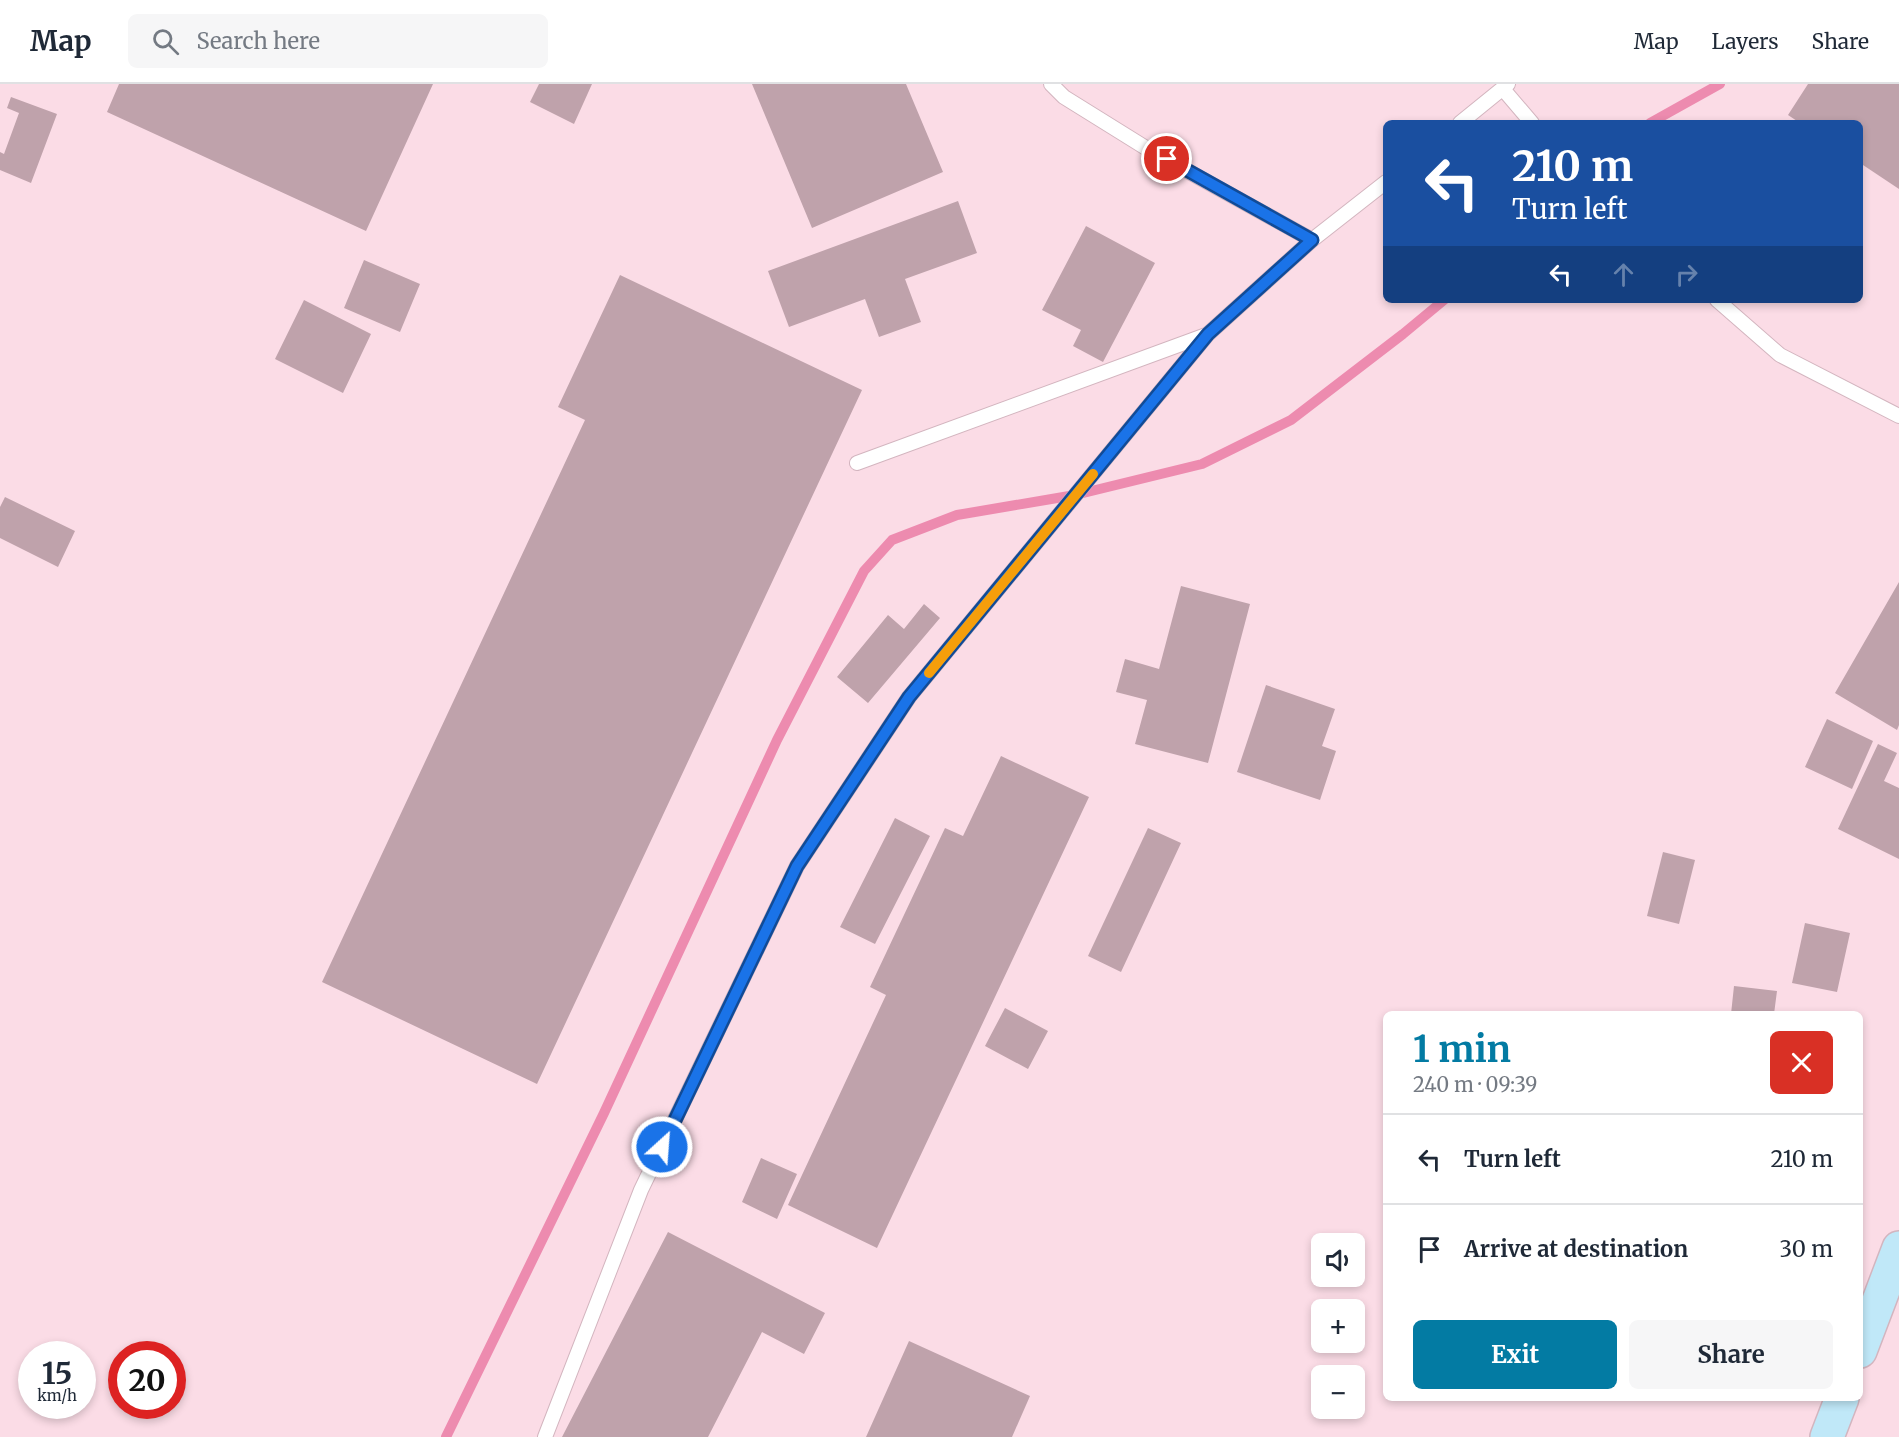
<!DOCTYPE html>
<html lang="en">
<head>
<meta charset="utf-8">
<style>
	body { margin:0; font-family:Merriweather,serif; background:#f6f6f7; color:#1f2937; height:100vh; display:flex; flex-direction:column; font-size:22px; white-space:nowrap }
	* { box-sizing:border-box; margin:0 }
	p { font-size:20px; color:#747a83 }
	.icon { flex:none; width:33px; height:33px; fill:none; stroke:currentColor; stroke-width:2; stroke-linecap:round; stroke-linejoin:round }
	.map { position:relative; flex:1; overflow:hidden }
	.panel { position:absolute; left:1383px; top:927px; width:480px; height:390px; display:flex; flex-direction:column; background:#fff; border-radius:9px; box-shadow:0 3px 9px #0003 }
	.panel>* { flex:none }
	.top-card { position:absolute; left:1383px; top:36px; width:480px; height:183px; border-radius:9px; box-shadow:0 3px 9px #0003; background:#1a4fa0; color:#fff; overflow:hidden }
	.buttons { position:absolute; left:1311px; top:1149px; display:grid; gap:12px }
	.buttons a { display:grid; place-items:center; width:54px; height:54px; border-radius:9px; background:#fff; box-shadow:0 3px 9px #0003; font-size:30px }
	.speed { position:absolute; left:18px; top:1257px; display:flex; gap:12px; font-size:30px; font-weight:700; text-align:center }
	.speed>* { display:grid; place-content:center; width:78px; height:78px; border-radius:50%; background:#fff; box-shadow:0 3px 9px #0003; line-height:1 }
	.speed small { font-size:15px; font-weight:400 }
	.speed .limit { border:9px solid #d22; background:#fff; color:#111 }
	.pin { position:absolute; display:grid; place-items:center; width:51px; height:51px; color:#fff; margin:-26px; border:3px solid #fff; border-radius:50%; box-shadow:0 2px 6px #0007 }
	.me { position:absolute; width:66px; margin:-33px; rotate:26deg; stroke-linejoin:round; filter:drop-shadow(0 0 4px #0008) }
	.turn { display:flex; align-items:center; gap:21px; height:126px; padding:0 30px; font-size:27px }
	.turn .icon { width:78px; height:78px; stroke-width:2.5 }
	.turn b { display:block; font-size:42px; line-height:51px }
	.lanes { display:flex; align-items:center; height:57px; padding:0 30px; background:#0003; justify-content:center; gap:30px; direction:ltr }
	.lanes .off { opacity:.35 }
	.round { display:grid; place-items:center; flex:none; width:63px; height:63px; border-radius:9px; background:#f6f6f7 }
	.summary { display:flex; align-items:center; justify-content:space-between; height:102px; padding:0 30px }
	h1 { font-size:36px; font-weight:700; line-height:45px; color:#037ba3 }
	.action { display:flex; gap:12px; margin-top:auto; padding:12px 30px }
	.action a { flex:1; height:69px; border-radius:9px; background:#037ba3; color:#fff; font-size:24px; font-weight:700; line-height:69px; text-align:center }
	.action a+a { background:#f6f6f7; color:#1f2937 }
	ul { padding:0; list-style:none }
	li { display:flex; align-items:center; gap:18px; height:90px; padding:0 30px; border-top:2px solid #e0e1e3 }
	li div { flex:1 }
	li b { display:block; font-size:22px }
	li em { font-style:normal }
	header { display:flex; align-items:center; gap:36px; box-sizing:border-box; height:84px; padding:0 30px; background:#fff; border-bottom:2px solid #e0e1e3 }
	header strong { font-size:28px }
	nav { display:flex; gap:33px; margin-inline-start:auto; font-size:21px }
	.search { width:420px; height:54px; background:#f6f6f7; display:flex; align-items:center; gap:15px; box-sizing:border-box; padding:0 21px; border-radius:9px; color:#747a83; font-size:22px }
	.map>svg:first-child { display:block }
	.lines { fill:none; stroke-linecap:round; stroke-linejoin:round }
	.stream { stroke:#ed8baf; stroke-width:10 }
	.building { fill:#bfa2ab }
	.lane-casing { stroke:#d3b5bf; stroke-width:16 }
	.secondary-casing { stroke:#d3b5bf; stroke-width:36 }
	.lane { stroke:#fff; stroke-width:14 }
	.secondary { stroke:#c0e8f8; stroke-width:33 }
	.route-casing { stroke:#114b97; stroke-width:15 }
	.route { stroke:#1a73e8; stroke-width:10 }
	.slow { stroke:#f59e0b; stroke-width:10 }
</style>
</head>
<body>
<header>
<strong>Map</strong>
<div class="search"><svg class="icon" aria-label="search" viewBox="0 0 24 24"><circle cx="10" cy="10" r="6"/><path d="M15 15l6 6"/></svg>Search here</div>
<nav><a>Map</a><a>Layers</a><a>Share</a></nav>
</header>
<div class="map">
<svg width="1899" height="1353" viewBox="0 0 1899 1353">
	<rect width="100%" height="100%" fill="#fbdce6"/>
	<g class="lines">
		<path class="stream" d="M1650,39l70,-39
			M446,1353l158,-324 173,-373 87,-169 28,-31 65,-25 118,-20 127,-31 89,-44 112,-86 41,-34"/>
	</g>
	<path class="building" d="M119,0h314l-67,147 -259,-119z
		M539,0h53l-18,40 -44,-22z
		M752,0h154l37,88 -131,56z
		M1808,0h91v105l-39,-26v-40h-60l-12,-8z
		M11,13l46,17 -26,69 -31,-13v-18l4,2 15,-41 -12,-5z
		M958,117l19,52 -72,26 16,43 -42,15 -14,-38 -76,28 -21,-56z
		M1086,142l69,37 -52,99 -30,-16 8,-16 -39,-20z
		M364,176l56,24 -20,48 -56,-24z
		M620,191l242,115 -325,694 -215,-102 263,-562 -27,-13z
		M304,216l67,34 -28,59 -68,-34z
		M5,413l70,34 -17,36 -58,-29v-31z
		M1899,498v143l-2,5 -62,-37z
		M1181,502l69,18 -42,159 -73,-19 12,-44 -31,-8 9,-33 34,10z
		M924,520l16,14 -72,85 -31,-26 51,-62 16,14z
		M1266,601l69,24 -13,37 14,5 -16,49 -83,-28z
		M1827,635l46,22 -21,48 -47,-22z
		M1878,660l19,9 -13,28 15,7v71l-61,-30z
		M1001,672l88,41 -212,451 -89,-43 98,-210 -16,-8 75,-159 18,8z
		M895,734l35,18 -55,108 -35,-17z
		M1148,744l33,15 -60,129 -33,-16z
		M1663,768l32,8 -16,64 -32,-8z
		M1805,839l45,10 -13,59 -45,-9z
		M1734,902l43,5 -3,23h-43z
		M1005,924l43,23 -20,38 -43,-23z
		M761,1074l36,16 -20,45 -35,-17z
		M668,1148l157,81 -21,41 -42,-22 -54,105h-146z
		M909,1257l121,55 -18,41h-146z"/>
	<g class="lines">
		<g class="lane-casing">
			<path id="lane" d="M1051,0l13,13 82,51 166,92
				M1503,5l29,34
				M1460,39l48,-39
				M1717,216l63,55 119,61
				M857,379l349,-128
				M545,1353l96,-247 156,-324 112,-169 299,-363 104,-94 74,-58"/>
		</g>
		<g class="secondary-casing">
			<path id="secondary" d="M1860,1267l39,-103
				M1827,1353l15,-39"/>
		</g>
		<use href="#lane" class="lane"/>
		<use href="#secondary" class="secondary"/>
	</g>
	<g class="lines">
		<g class="route-casing">
			<path id="route" d="M662,1063l135,-281 112,-169 299,-363 104,-94 -145,-81"/>
		</g>
		<use href="#route" class="route"/>
		<path class="slow" d="M929,589l164,-199"/>
	</g>
</svg>
<div class="buttons">
<a><svg class="icon" aria-label="sound" viewBox="0 0 24 24"><path d="M4 9h4l5-4v14l-5-4H4zM17 9q2 3 0 6"/></svg></a>
<a>+</a>
<a>−</a>
</div>
<div class="speed"><div>15<small>km/h</small></div><div class="limit">20</div></div>
<div class="pin" style="left:1167px;top:75px;background:#d93025"><svg class="icon" aria-label="arrive" viewBox="0 0 24 24"><path d="M6 21V4h12l-3 4 3 4H6"/></svg></div>
<svg class="me" style="left:662px;top:1063px" viewBox="-20 -20 40 40"><circle r="17" fill="#1a73e8" stroke="#fff" stroke-width="3"/><path d="M0-11L8 9 0 5-8 9z" fill="#fff"/></svg>
<div class="top-card">
<div class="turn"><svg class="icon" aria-label="left" viewBox="0 0 24 24"><path d="M17 20v-9H6M10 6l-5 5 5 5"/></svg><div><b>210 m</b>Turn left</div></div>
<div class="lanes"><svg class="icon" aria-label="left" viewBox="0 0 24 24"><path d="M17 20v-9H6M10 6l-5 5 5 5"/></svg><svg class="icon off" aria-label="ahead" viewBox="0 0 24 24"><path d="M12 20V5M6 11l6-6 6 6"/></svg><svg class="icon off" aria-label="right" viewBox="0 0 24 24"><path d="M7 20v-9h11M14 6l5 5-5 5"/></svg></div>
</div>
<section class="panel">
<div class="summary"><div><h1>1 min</h1><p>240 m · 09:39</p></div><a class="round" style="background:#d93025;color:#fff"><svg class="icon" aria-label="close" viewBox="0 0 24 24"><path d="M6 6l12 12M18 6L6 18"/></svg></a></div>
<ul>
<li><svg class="icon" aria-label="left" viewBox="0 0 24 24"><path d="M17 20v-9H6M10 6l-5 5 5 5"/></svg><div><b>Turn left</b></div><em>210 m</em></li>
<li><svg class="icon" aria-label="arrive" viewBox="0 0 24 24"><path d="M6 21V4h12l-3 4 3 4H6"/></svg><div><b>Arrive at destination</b></div><em>30 m</em></li>
</ul>
<div class="action"><a>Exit</a><a>Share</a></div>
</section>
</div>
</body>
</html>
